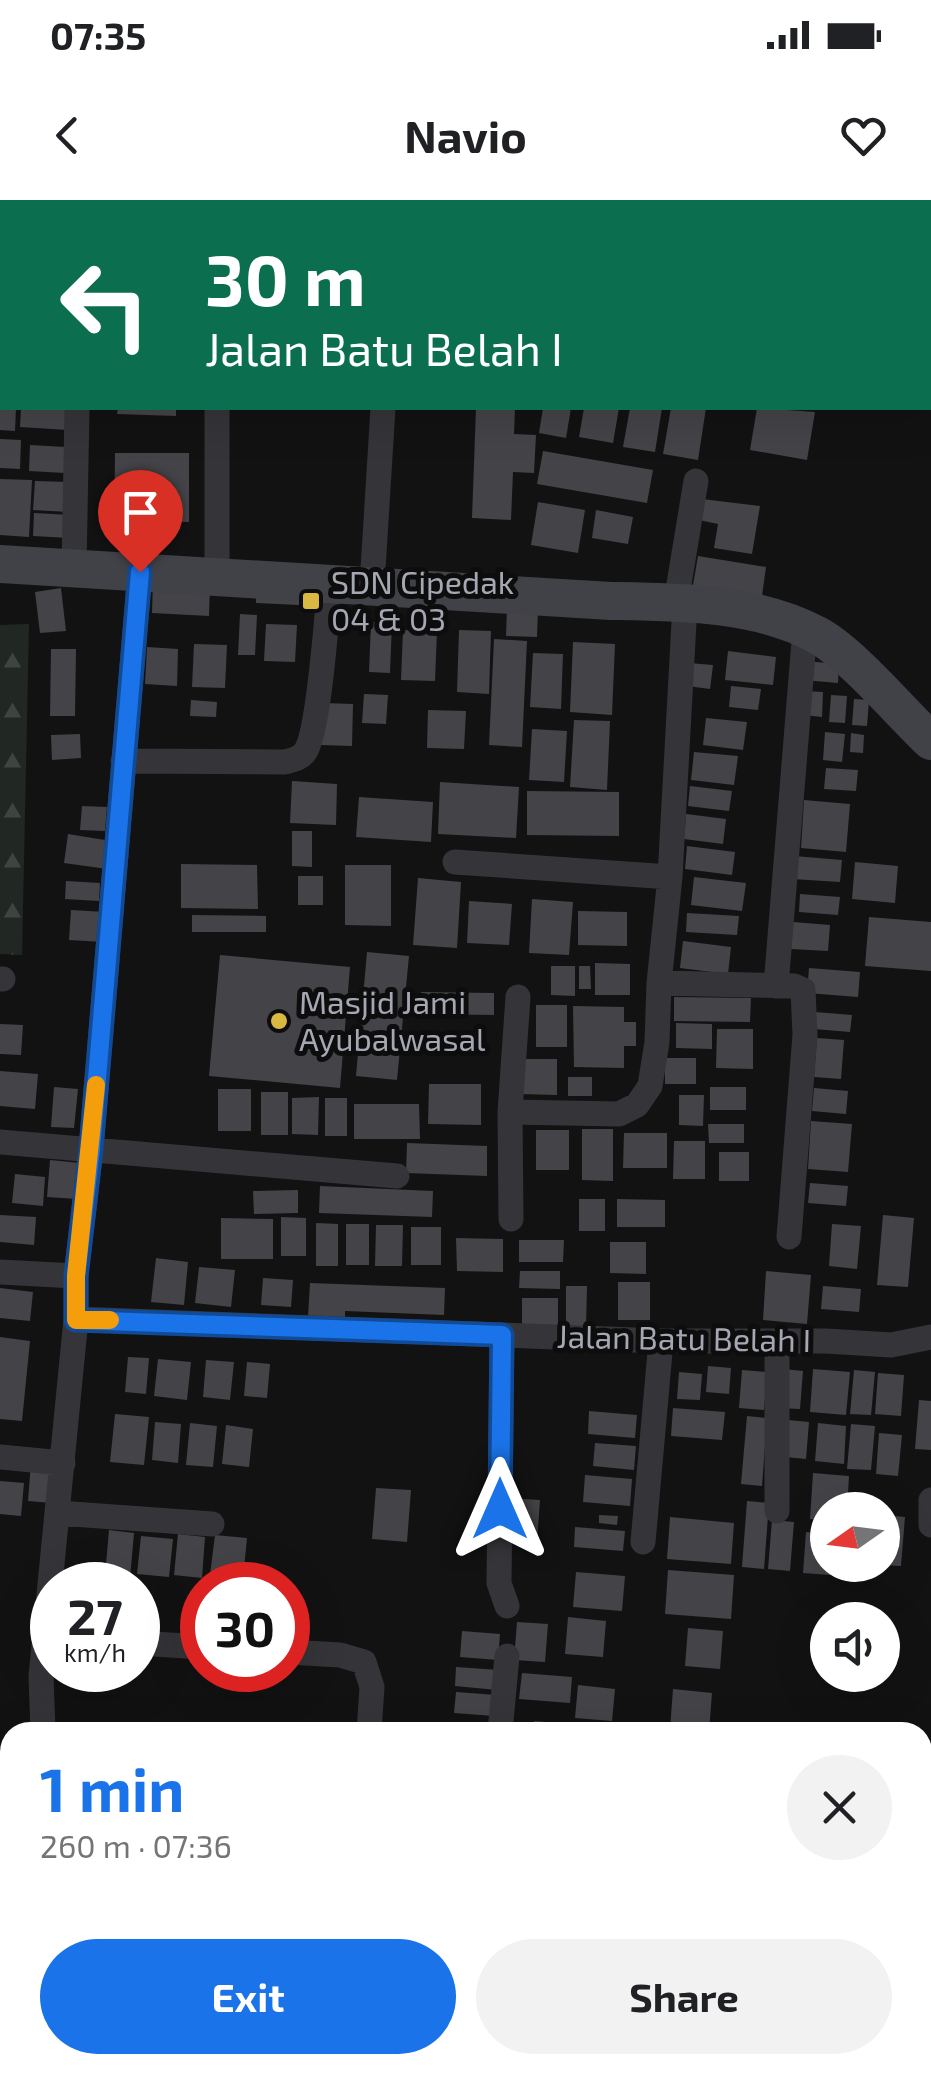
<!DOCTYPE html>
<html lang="en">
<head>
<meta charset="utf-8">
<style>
	body { margin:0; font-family:"Exo 2",sans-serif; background:#f2f2f2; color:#202124; height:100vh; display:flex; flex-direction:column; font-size:38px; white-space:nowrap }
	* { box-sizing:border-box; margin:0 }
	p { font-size:32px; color:#757577 }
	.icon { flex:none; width:55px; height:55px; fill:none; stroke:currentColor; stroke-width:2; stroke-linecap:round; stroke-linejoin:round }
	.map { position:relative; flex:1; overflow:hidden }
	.details { position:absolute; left:0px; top:1522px; width:932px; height:352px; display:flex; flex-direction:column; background:#fff; border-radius:30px 30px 0 0; box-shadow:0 10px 40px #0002 }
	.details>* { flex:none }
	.banner { position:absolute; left:0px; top:0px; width:932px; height:210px; box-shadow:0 10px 40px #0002; background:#0b6e4f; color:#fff; overflow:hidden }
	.needle { width:65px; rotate:256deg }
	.tools { position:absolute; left:810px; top:1292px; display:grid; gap:20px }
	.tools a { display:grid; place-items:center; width:90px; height:90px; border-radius:50%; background:#fff; box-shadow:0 10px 40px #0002; font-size:50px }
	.speed { position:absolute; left:30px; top:1362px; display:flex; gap:20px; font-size:50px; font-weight:700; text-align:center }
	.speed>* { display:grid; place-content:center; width:130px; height:130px; border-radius:50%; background:#fff; box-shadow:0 10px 40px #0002; line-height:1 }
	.speed small { font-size:25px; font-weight:400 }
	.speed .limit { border:15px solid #d22; background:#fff; color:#111 }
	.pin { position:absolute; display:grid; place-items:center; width:85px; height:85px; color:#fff; margin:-102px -42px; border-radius:50% 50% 50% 0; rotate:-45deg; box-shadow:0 0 10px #0007 }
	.pin .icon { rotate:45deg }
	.me { position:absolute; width:110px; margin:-55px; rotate:0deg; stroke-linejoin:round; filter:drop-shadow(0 0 8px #0008) }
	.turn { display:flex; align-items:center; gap:35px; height:210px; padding:0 40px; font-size:45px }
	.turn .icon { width:130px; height:130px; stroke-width:2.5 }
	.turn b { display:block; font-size:70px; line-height:85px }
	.round { display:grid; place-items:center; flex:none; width:105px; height:105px; border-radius:52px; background:#f2f2f2 }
	.headline { display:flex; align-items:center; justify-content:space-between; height:170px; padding:0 40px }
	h1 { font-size:60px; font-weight:700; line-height:75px; color:#1a73e8 }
	.button { display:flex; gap:20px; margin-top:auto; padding:20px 40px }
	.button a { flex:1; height:115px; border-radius:60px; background:#1a73e8; color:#fff; font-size:40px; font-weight:700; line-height:115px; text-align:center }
	.button a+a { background:#f2f2f2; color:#202124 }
	.status { display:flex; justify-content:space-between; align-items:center; height:70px; padding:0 50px; background:#fff; direction:ltr }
	.status svg { height:28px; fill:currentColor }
	header { display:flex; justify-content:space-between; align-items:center; height:130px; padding:0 40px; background:#fff; font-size:45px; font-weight:700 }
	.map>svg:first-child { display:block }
	.built { fill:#1e1e20 }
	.forest { fill:url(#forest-firs) }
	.building { fill:#444448 }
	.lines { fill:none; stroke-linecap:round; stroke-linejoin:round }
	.lane { stroke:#353539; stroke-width:12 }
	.street { stroke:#353539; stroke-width:25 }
	.secondary { stroke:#414247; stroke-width:38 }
	.route-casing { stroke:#114b97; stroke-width:25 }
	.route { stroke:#1a73e8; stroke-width:18 }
	.slow { stroke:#f59e0b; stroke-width:18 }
	.poi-dot { fill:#dab942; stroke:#0d0d0e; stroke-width:4 }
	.labels { text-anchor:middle; stroke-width:10; stroke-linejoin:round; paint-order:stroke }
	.poi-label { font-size:32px; fill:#a5a7b2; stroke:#0d0d0e; text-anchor:start }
	.street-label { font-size:32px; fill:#a5a7b2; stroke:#0d0d0e }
</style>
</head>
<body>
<div class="status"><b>07:35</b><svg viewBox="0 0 49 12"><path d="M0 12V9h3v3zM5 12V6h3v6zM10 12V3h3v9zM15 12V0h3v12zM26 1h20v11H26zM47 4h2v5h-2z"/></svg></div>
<header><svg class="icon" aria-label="back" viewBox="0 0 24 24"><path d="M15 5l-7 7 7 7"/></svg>Navio<svg class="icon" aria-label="heart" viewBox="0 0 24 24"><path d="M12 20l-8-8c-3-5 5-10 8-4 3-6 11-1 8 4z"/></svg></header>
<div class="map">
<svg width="931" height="1874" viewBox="0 0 931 1874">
	<defs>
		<pattern id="forest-firs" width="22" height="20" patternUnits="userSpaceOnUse" patternTransform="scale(2.5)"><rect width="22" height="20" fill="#212722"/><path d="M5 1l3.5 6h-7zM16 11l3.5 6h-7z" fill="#3e4440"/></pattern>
	</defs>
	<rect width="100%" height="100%" fill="#121213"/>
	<path class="built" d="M561,0h370v200l-1,-198h-370z"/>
	<path class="forest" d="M29,424l-7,331 -22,-1v-329z
		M0,1660h10v204l-10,-1z"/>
	<path class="building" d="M0,208h16l-1,23 -15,-1z
		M21,208h49l-2,22 -48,-3z
		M118,208h58v8l-59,-2z
		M476,208h39l-1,26 22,1 -2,38 -21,-1 -2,48 -39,-2z
		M543,208h28l-5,30 -27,-5z
		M584,208h35l-6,35 -34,-6z
		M630,208h32l-7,44 -32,-5z
		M671,208h35l-8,52 -35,-6z
		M757,208l58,4 -8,48 -57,-10z
		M0,239l21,1 -1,29 -20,-1z
		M30,245l36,2 -1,26 -36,-2z
		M543,251l110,19 -6,33 -110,-19z
		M115,253h74v69l-75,-1z
		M0,279l32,1 -3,57 -29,-2z
		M35,281l35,1 -2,30 -35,-2z
		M702,299l58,7 -8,48 -38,-6 4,-24 -19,-4z
		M538,302l47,8 -7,43 -47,-8z
		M596,310l37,7 -5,27 -36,-6z
		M34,313l37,2 -1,23 -37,-2z
		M698,356l68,11 -5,36 -69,-12z
		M153,381l57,3 -1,32 -57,-3z
		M61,388l5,43 -26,2 -5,-41z
		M256,389l43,2v14l-43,-2z
		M507,408l31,1 -1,28 -31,-1z
		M240,414l17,1 -2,40h-17z
		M371,422h21l-2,51 -21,-1z
		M266,424l31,1 -2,37 -31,-1z
		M403,430l34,1 -2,50 -34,-1z
		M459,430l32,1 -2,63 -32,-2z
		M494,439l33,2 -5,106 -33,-2z
		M573,442l42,2 -3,71 -42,-3z
		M194,444l33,1 -2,43 -33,-1z
		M147,447l31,2 -1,37 -32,-2z
		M51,449h25l-1,67h-25z
		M728,451l48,6 -3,28 -48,-5z
		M533,453l30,1 -2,55 -31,-2z
		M805,461l34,3 -1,19 -35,-3z
		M689,463l24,2 -3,24 -23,-3z
		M731,486l30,3 -3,21 -29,-3z
		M805,491l18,1 -1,25 -19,-2z
		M364,494l24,1 -2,29 -24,-1z
		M831,495l16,1 -2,27 -16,-1z
		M854,499l15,1 -2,26 -15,-1z
		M191,500l26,2 -1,15 -26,-1z
		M323,503l30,1 -1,42 -31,-1z
		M428,510l38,1 -2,38 -37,-1z
		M706,518l41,4 -4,28 -40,-5z
		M574,520l36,1 -3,69 -37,-3z
		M532,529l35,2 -3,51 -35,-2z
		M825,532l20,2 -3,28 -19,-2z
		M851,533l13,2 -1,18 -13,-1z
		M80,534l1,24 -29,2 -1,-25z
		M694,552l44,4 -4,29 -43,-5z
		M826,568l32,2 -2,21 -32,-2z
		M292,581l45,3 -1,41 -46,-2z
		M440,582l79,5 -3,51 -78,-4z
		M690,586l42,5 -3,20 -41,-5z
		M527,591l92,1v44l-92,-1z
		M359,597l74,5 -2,40 -75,-5z
		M804,600l46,4 -4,48 -45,-4z
		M82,606l25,1 -2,24 -25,-1z
		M686,614l40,5 -3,25 -39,-5z
		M292,631h20v36l-20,-1z
		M68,634l43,7 -4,28 -43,-6z
		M687,646l48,6 -3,23 -47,-6z
		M794,656l48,4 -2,22 -48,-3z
		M855,662l43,4 -3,37 -43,-4z
		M181,664l76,1 1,44 -77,-1z
		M345,665h46v61l-46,-1z
		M298,676h25v29h-25z
		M694,677l52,6 -4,28 -51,-6z
		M418,678l43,4 -4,66 -44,-3z
		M66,681l34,2 -1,18 -34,-2z
		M800,694l40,3 -2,18 -39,-3z
		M532,699l41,3 -4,53 -40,-2z
		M469,701l43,3 -3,41 -42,-2z
		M71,710l34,2 -2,30 -34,-2z
		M578,711l49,1v34l-49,-1z
		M687,713l52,3 -2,19 -51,-3z
		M192,715l74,1v16h-74z
		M869,717l62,5v49l-66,-5z
		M793,722l37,3 -2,26 -37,-2z
		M683,741l48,6 -3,27 -48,-6z
		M367,752l42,4 -12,124 -41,-4z
		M220,755l130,12 -10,121 -131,-12z
		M595,763l35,1v31h-35z
		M551,766h24v30l-24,-1z
		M579,766h11l1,23h-12z
		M809,768l51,4 -2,25 -51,-4z
		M421,792l73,1v22l-73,-1z
		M674,797l77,1 -1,24 -76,-1z
		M536,805h31v42h-31z
		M573,806l51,1v15h12v24h-12v22l-50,-1z
		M815,812l37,3 -2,17 -36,-3z
		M676,823l36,1v25l-36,-1z
		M0,824l23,1 -2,30 -21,-1z
		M717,829h36v40l-37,-1z
		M817,838l27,2 -3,39 -27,-2z
		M665,858h31v26h-31z
		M519,859h38v36l-38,-1z
		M0,871l38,3 -3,35 -35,-3z
		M568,877h24v19h-24z
		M429,884h52v41l-53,-1z
		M54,887l24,2 -4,39 -23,-1z
		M710,887h36v23h-36z
		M814,888l34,3 -2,23 -34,-3z
		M218,889h33v42h-33z
		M261,892h27v43h-27z
		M679,895h25l-1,31 -24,-1z
		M319,897l-1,38 -26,-1v-36z
		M325,898h22v38h-22z
		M354,904h65l1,35h-66z
		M811,921l41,3 -4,48 -40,-3z
		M708,924h36v19h-35z
		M582,929h31v52l-31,-1z
		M536,930h33v40h-33z
		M624,933h43v35h-44z
		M674,941h31v38h-32z
		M407,943l80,3v30l-81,-3z
		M719,952h30v29h-30z
		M50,960l30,3 -3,36 -30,-2z
		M15,974l30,3 -2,29 -31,-3z
		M810,983l38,3 -2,20 -38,-3z
		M320,986l113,5 -1,26 -113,-4z
		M298,990v23l-44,1 -1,-23z
		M579,999h26v32h-26z
		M617,999l48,1v27h-48z
		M0,1015l36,2 -2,28 -34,-3z
		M883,1015l31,3 -6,69 -31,-2z
		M281,1017l25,1v38h-25z
		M221,1018l52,1v40h-52z
		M316,1023l22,1v42h-22z
		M346,1024h23v41h-23z
		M832,1024l29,2 -4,43 -28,-3z
		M376,1025h27l-1,41h-27z
		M411,1027h30v38h-30z
		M456,1038l47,1v33l-46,-1z
		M519,1040h45l-1,22h-44z
		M610,1042h36v32l-36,-1z
		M156,1058l32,4 -4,43 -33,-3z
		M199,1067l36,3 -4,37 -36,-4z
		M520,1071h40v18l-41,-1z
		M766,1071l45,4 -4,49 -44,-4z
		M263,1078l30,2 -2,27 -30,-2z
		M618,1082h32v38h-32z
		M310,1083l135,5 -1,27 -99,-4v8l-37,-2z
		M566,1086h21l-1,41h-20z
		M823,1086l38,3 -2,23 -38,-3z
		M0,1088l33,4 -3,29 -30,-3z
		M522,1098h36v28h-36z
		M0,1137l30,4 -8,80 -22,-2z
		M128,1157l21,1 -3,36 -21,-2z
		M158,1159l33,3 -4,38 -33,-4z
		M206,1160l28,2 -4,38 -27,-3z
		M247,1162l23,2 -3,34 -23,-2z
		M708,1166l23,2 -2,26 -23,-2z
		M783,1169l20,2 -3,38 -20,-1z
		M813,1169l37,3 -4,43 -36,-3z
		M742,1170l25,2 -3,38 -25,-2z
		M854,1170l21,2 -4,43 -21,-1z
		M679,1172l23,2 -2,26 -23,-1z
		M878,1173l26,2 -3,41 -26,-2z
		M919,1200l12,1v49l-16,-1z
		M673,1208l52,4 -3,28 -51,-4z
		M589,1211l48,4 -2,23 -47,-4z
		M115,1214l34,3 -5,48 -34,-3z
		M747,1216l20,2 -5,68 -21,-2z
		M788,1220l21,2 -3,37 -21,-2z
		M155,1222l26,2 -3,39 -26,-3z
		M190,1223l27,3 -4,41 -27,-2z
		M818,1223l28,3 -2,38 -29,-3z
		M851,1224l24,2 -4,44 -24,-1z
		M226,1225l27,4 -4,38 -27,-3z
		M879,1233l23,2 -4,41 -22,-2z
		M595,1243l41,3 -2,24 -41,-4z
		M31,1262l25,2 -4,39 -24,-2z
		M813,1273l36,3 -2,34h-19v10l-18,-1z
		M585,1275l47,4 -2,27 -47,-4z
		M0,1281l24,2 -3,33 -21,-2z
		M376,1288l35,2 -4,52 -35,-3z
		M508,1298l32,2 -3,42 -32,-2z
		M747,1301l22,2 -5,66 -22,-2z
		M599,1315l19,1 -1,9 -18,-2z
		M882,1315l23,2 -4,49 -19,-1z
		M670,1317l64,6 -3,41 -64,-5z
		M772,1320l22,2 -4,49 -22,-2z
		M575,1327l50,4 -2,20 -49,-4z
		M109,1330l25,3 -4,45 -25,-3z
		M806,1332l22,2v31h17l-1,11 -41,-3z
		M178,1334l27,3 -3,41 -28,-3z
		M215,1335l32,3 -4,40 -33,-3z
		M141,1336l32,3 -4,38 -32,-3z
		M668,1370l66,5 -3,44 -66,-5z
		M576,1372l49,4 -3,35 -49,-4z
		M568,1417l38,4 -3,36 -38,-3z
		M517,1422l31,2 -3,38 -31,-2z
		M688,1428l35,3 -3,38 -35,-3z
		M462,1431l38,3 -2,26 -38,-3z
		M456,1467l43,3 -2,20 -42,-4z
		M522,1473l50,4 -2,26 -51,-4z
		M578,1485l37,4 -3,32 -37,-3z
		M673,1489l39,4 -3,39 -39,-3z
		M456,1492l40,3 -2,21 -40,-3z
		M534,1521l38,3 -1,8h-38z
		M588,1525l29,3v4h-30z
		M342,1865h48l-1,9h-48z
		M711,1865h32l-2,9 -32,-1z
		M832,1865l31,3 -1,6h-31z"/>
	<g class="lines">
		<path class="lane" d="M739,2v-2
			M930,41h1
			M930,189h1"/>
		<path class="street" d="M76,0v2
			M217,0v2
			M74,369l3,-161
			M217,376v-168
			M372,385l11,-177
			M676,402l20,-121
			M123,561l162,1c7,-2 15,-3 20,-10 14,-19 22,-140 25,-170
			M455,662l215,15 15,-273
			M0,779h3
			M659,783l135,3 9,4 2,45 -16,202
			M776,786l29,-357
			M510,912l109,2 18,-9 13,-19 7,-44 2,-59 11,-106
			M0,942l397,34
			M511,1019l-1,-107 8,-115
			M0,1072l76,4
			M76,1119l585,22h165l65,4 40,-8
			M502,1135l-3,248 8,23
			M0,1257l63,6
			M931,1300v25
			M777,1311v-168
			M58,1313l154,11
			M643,1342l18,-201
			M138,1443l64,4
			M288,1452l52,3 24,7 8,25 -3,45
			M43,1532l-2,-56 35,-357v-43l15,-127 49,-577
			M500,1532l7,-76
			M0,1636h10
			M922,1754l9,-134
			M177,1865l44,9
			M576,1870l24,4
			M35,1874v-9
			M417,1874v-9
			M526,1874l1,-9
			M777,1874l1,-9
			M908,1874l1,-9"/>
		<path class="secondary" d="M0,364l611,37c66,1 146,1 206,34 34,18 84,78 114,106"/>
	</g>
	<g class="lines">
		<g class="route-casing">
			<path id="route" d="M140,372l-49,577 -15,127v44l426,15 -2,174"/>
		</g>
		<use href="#route" class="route"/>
		<path class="slow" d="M96,885l-20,191v44h34"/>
	</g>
	<g class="poi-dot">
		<rect x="301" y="391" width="20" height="20" rx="5"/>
		<circle cx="279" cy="821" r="10"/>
	</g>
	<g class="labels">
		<g class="poi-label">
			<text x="331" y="394">SDN Cipedak<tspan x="331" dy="37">04 &amp; 03</tspan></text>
			<text x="299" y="814">Masjid Jami<tspan x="299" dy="37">Ayubalwasal</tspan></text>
		</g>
		<g class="street-label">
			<text transform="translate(684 1139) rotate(1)" y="11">Jalan Batu Belah I</text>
		</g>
	</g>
</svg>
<div class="tools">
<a><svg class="needle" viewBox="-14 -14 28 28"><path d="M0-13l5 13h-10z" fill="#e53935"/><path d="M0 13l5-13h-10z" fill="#757577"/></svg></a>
<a><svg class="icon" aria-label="sound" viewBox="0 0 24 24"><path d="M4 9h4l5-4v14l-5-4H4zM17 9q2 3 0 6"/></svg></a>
</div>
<div class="speed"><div>27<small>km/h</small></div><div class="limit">30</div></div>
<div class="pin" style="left:140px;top:372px;background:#d93025"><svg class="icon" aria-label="arrive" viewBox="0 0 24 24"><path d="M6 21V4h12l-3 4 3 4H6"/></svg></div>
<svg class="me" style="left:500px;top:1309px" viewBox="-20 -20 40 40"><path d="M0-17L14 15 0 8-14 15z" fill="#1a73e8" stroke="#fff" stroke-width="4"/></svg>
<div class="banner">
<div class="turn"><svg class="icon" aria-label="left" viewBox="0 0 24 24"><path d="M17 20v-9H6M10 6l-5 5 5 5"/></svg><div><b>30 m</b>Jalan Batu Belah I</div></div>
</div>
<section class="details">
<div class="headline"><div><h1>1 min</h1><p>260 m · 07:36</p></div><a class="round"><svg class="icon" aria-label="close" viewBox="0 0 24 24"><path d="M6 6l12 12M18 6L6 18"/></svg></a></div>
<div class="button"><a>Exit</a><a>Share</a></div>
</section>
</div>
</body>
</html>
